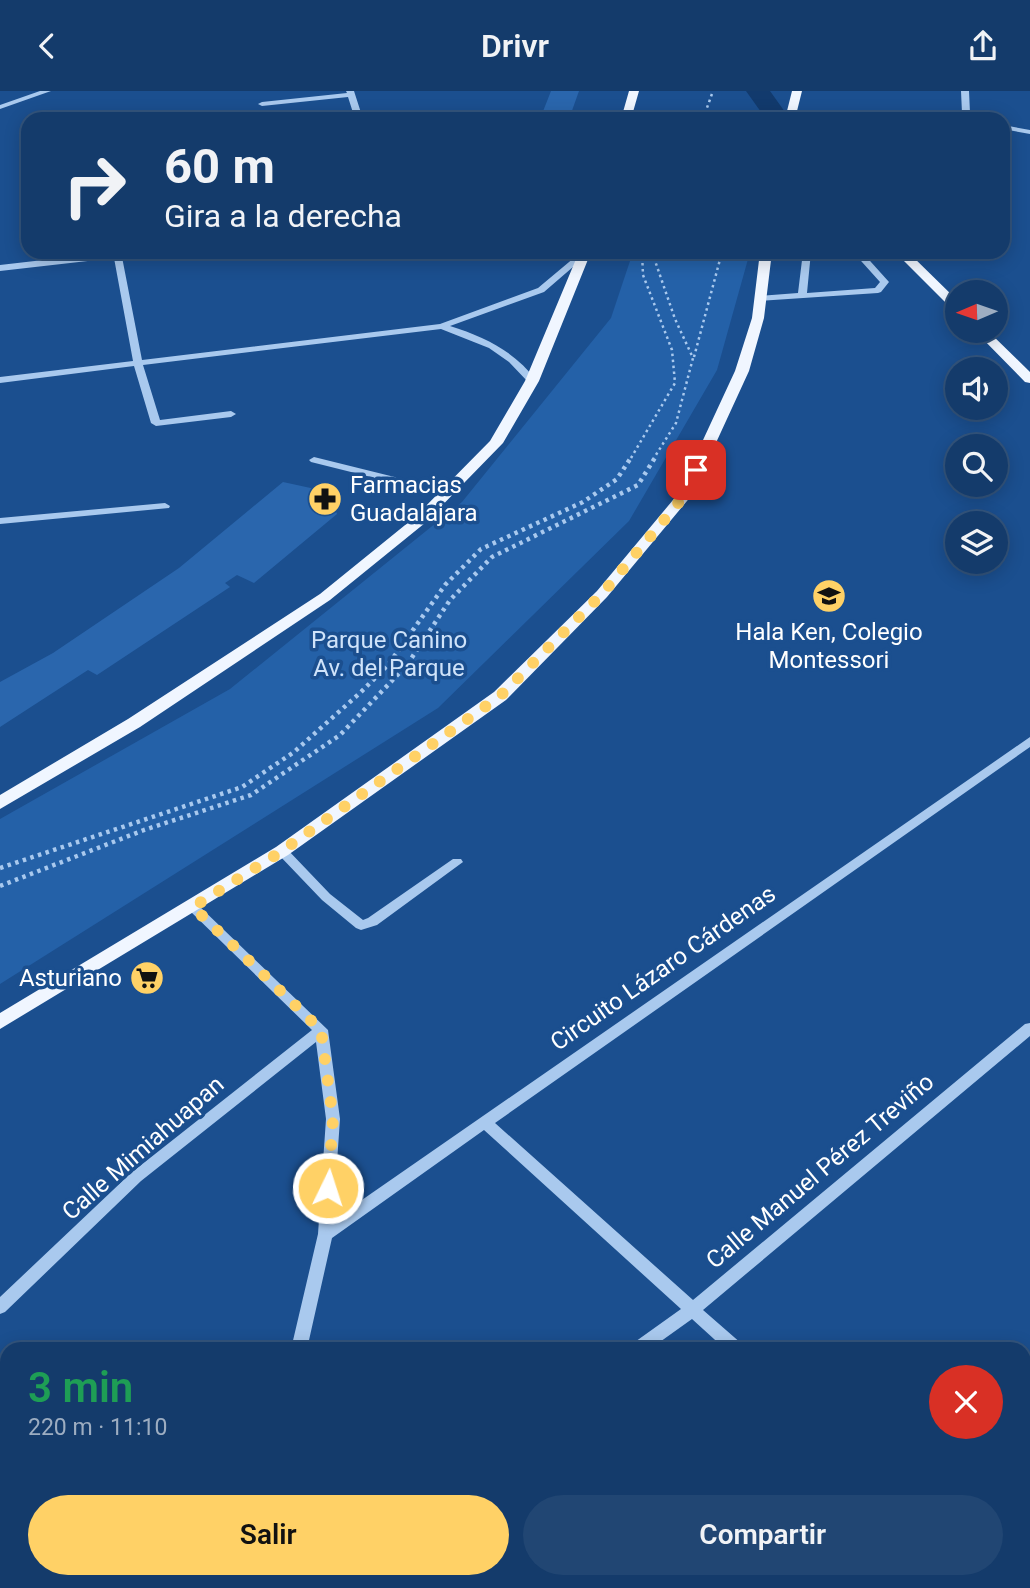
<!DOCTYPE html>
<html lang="es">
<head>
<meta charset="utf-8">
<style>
	body { margin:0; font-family:Roboto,sans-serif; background:#214673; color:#f1f3f6; height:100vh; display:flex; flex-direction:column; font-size:26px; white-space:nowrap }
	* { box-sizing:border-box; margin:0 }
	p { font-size:23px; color:#9dadc1 }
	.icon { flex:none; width:38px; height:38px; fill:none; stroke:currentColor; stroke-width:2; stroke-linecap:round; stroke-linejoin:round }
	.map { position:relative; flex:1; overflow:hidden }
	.panel { position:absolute; left:0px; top:1251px; width:1031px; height:247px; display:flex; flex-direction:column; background:#143b6b; border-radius:21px 21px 0 0; box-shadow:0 4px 18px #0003,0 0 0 2px #33557e }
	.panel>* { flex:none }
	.guide { position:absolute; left:21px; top:21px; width:989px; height:147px; border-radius:21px; box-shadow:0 4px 18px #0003,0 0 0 2px #33557e; background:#143b6b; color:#f1f3f6; overflow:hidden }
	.needle { width:46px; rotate:268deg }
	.controls { position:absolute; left:945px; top:189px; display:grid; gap:14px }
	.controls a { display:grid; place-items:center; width:63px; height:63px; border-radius:50%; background:#143b6b; box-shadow:0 4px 18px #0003,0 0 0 2px #33557e; font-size:35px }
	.pin { position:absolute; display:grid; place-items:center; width:60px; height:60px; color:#fff; margin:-30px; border-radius:14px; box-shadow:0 4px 10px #0006 }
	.me { position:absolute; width:77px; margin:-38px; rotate:4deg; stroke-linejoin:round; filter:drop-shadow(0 0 5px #0008) }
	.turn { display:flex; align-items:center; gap:24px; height:147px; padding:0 28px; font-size:32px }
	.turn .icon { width:91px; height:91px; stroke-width:2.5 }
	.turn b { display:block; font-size:49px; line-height:60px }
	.round { display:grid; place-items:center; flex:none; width:74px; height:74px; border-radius:37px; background:#214673 }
	.summary { display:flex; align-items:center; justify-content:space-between; height:119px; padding:0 28px }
	h1 { font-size:42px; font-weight:600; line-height:52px; color:#1e9e55 }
	.cta { display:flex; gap:14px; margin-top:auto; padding:14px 28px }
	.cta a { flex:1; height:80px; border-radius:42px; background:#ffd166; color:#111; font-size:28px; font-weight:600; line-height:80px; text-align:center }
	.cta a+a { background:#214673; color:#f1f3f6 }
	header { display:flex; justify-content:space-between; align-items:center; height:91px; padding:0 28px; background:#143b6b; font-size:32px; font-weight:600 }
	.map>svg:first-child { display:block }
	.green { fill:#2461a8 }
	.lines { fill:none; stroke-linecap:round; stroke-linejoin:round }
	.canal { fill:#123a6d; fill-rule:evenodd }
	.building { fill:#2a66ad }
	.path-far1 { stroke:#a9c9ee; stroke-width:2.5; stroke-dasharray:2.5 3.5; stroke-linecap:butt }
	.path { stroke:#a9c9ee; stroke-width:4.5; stroke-dasharray:3.5 4.5; stroke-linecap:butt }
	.minor { fill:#a9c9ee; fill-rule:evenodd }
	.major { fill:#f0f6ff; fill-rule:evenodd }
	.route { stroke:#ffd166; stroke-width:12; stroke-dasharray:0 21.6 }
	.labels { text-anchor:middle; stroke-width:7; stroke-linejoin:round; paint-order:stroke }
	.poi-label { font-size:24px; fill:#fff; stroke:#1b4f8f; text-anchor:start }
	.park-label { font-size:24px; fill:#cfe3fa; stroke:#1b4f8f }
	.street-label { font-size:24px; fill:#fff; stroke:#1b4f8f }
</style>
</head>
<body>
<header><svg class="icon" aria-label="back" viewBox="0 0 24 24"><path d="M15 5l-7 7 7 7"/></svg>Drivr<svg class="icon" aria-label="share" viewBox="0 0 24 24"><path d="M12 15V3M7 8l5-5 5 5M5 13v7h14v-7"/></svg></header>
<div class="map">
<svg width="1030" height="1497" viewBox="0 0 1030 1497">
	<rect width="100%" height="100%" fill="#1b4f8f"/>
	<path class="green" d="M633,161h117l-33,118 -88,151 -191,187 -438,276v-165l230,-130 232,-187 149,-184z"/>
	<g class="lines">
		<path class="canal" d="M746,0h24l20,28h-24z"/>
	</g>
	<path class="building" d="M551,0h28l-10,28h-29z
		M283,391l46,10 8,22 -83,69 -17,-8 -12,8 5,4 -133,88 -9,-5 -88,57v-45l53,-29 126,-85z"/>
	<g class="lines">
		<path class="path-far1" d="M703,28l10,-28
			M652,161l23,67 18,39 -17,65 -22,35
			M694,266l28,-105
			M631,367l44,-75 -3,-33 -29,-75 -1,-23"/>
		<path class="path" d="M0,777l242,-81 52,-35 67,-60 27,-27 57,-80 36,-36 102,-47 34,-23 15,-23
			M0,795l144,-56 107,-35 89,-60 67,-70 43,-65 42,-43 146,-72 18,-29"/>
		<path class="minor" d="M40,0h11l-51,18v-4z
			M346,0h8l9,28h-8l-7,-22 -86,9 -4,-2 4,-2 85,-9z
			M961,0h8l1,22 5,6h-8l-5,-6z
			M1003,34l27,5v4l-27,-5z
			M113,161h40l-4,3 -27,2 20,103 298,-36 98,-36 43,-36 7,2 -44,38 -94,34c35,11 64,25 87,55l-2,2h-6l-20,-21 -20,-14 -48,-19 -298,36 17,55 71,-9 5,3 -5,3 -75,9 -5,-3 -17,-57 -134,17v-6l133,-16 -19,-103 -114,13v-6z
			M803,161h8l-4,41 68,-5 5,-6 -27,-30h9l27,30 -8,10 -3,1 -121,8v-4l3,-1 38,-3z
			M314,366l137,34 1,2 -5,3 -136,-34 -2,-2z
			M165,412l5,3 -1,2 -169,16v-6z
			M1030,646v10l-535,376 198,177 332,-276 5,-1v13l-327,274 39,34 2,5h-19l-33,-30 -42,30h-20l2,-5 49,-35 -197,-179 -152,108 -25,111h-16l27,-115 8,-115 -10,-77 -175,139 -136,131 -5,2v-17l131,-124 181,-143 -123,-120 -2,-3 2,-3h8l131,126 12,89 -7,101z
			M282,756l4,1 44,46 33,26 5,-2 85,-59h8l2,3 -86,63 -16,5 -5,-2 -34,-28 -44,-46 -2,-3z
			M1030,1385v20l-6,3v-20z
			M237,1491h18l-1,6h-18z
			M560,1491h18l-1,6h-18z
			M984,1491h22l3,6h-22z"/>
		<path class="major" d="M629,0h10l-8,28h-10z
			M792,0h10l-7,28h-10z
			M579,161h12l-52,129 -36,62 -78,80 -95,77 -190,127 -140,82v-14l128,-76 192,-125 95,-77 75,-76 35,-60z
			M760,161h12l-8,66 -15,53 -57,124 -85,102 -101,103 -218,155 -288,174v-16l276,-166 218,-155 103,-101 81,-97 57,-123 17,-53z
			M895,161h13l49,48v11l-4,-1z
			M975,240h13l42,41v11l-5,-1z"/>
	</g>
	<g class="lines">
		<path class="route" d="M328,1097l5,-69 -12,-89 -128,-123 89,-56 218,-155 102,-102 83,-99 11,-25"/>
	</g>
	<defs>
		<g id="pharmacy-disc" transform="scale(1.75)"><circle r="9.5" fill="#ffd166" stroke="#1b4f8f"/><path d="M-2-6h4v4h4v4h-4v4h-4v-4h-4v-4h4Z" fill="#111"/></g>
		<g id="school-disc" transform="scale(1.75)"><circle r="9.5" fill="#ffd166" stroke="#1b4f8f"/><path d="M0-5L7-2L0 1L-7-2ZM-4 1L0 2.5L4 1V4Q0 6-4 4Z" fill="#111"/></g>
		<g id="supermarket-disc" transform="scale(1.75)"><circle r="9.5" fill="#ffd166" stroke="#1b4f8f"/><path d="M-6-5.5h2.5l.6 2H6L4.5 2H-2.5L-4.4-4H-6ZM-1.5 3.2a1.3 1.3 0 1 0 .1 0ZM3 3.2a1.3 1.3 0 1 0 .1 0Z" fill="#111"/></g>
	</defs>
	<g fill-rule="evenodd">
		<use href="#pharmacy-disc" x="325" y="408"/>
		<use href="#school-disc" x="829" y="505"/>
		<use href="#supermarket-disc" x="147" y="887"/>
	</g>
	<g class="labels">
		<g class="poi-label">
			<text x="350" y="402">Farmacias<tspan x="350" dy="28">Guadalajara</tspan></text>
			<text x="829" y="549" text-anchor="middle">Hala Ken, Colegio<tspan x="829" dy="28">Montessori</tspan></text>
			<text x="122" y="895" text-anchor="end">Asturiano</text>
		</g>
		<g class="park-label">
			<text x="389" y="557">Parque Canino<tspan x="389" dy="28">Av. del Parque</tspan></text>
		</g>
		<g class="street-label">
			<text transform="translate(663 877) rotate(-35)" y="8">Circuito Lázaro Cárdenas</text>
			<text transform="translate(143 1057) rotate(-41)" y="8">Calle Mimiahuapan</text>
			<text transform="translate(820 1080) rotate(-40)" y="8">Calle Manuel Pérez Treviño</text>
		</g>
	</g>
</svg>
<div class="controls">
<a><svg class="needle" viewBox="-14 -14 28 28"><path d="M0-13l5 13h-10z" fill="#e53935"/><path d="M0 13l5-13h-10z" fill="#9dadc1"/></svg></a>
<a><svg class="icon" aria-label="sound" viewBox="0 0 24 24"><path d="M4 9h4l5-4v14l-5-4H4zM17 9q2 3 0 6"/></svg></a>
<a><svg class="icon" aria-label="search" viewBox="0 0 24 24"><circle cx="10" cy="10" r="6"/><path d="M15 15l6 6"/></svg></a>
<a><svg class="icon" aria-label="layers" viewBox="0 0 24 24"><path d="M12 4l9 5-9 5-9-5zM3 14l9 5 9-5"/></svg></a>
</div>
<div class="pin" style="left:696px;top:379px;background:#d93025"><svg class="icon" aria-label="arrive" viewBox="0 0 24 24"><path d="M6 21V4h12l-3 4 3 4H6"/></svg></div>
<svg class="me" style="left:328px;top:1097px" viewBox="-20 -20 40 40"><circle r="17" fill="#ffd166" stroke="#fff" stroke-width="3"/><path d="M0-11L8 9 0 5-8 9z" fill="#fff"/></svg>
<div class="guide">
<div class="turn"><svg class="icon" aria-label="right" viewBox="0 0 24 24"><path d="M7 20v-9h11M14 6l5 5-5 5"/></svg><div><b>60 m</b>Gira a la derecha</div></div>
</div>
<section class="panel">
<div class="summary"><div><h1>3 min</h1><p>220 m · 11:10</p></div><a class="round" style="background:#d93025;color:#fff"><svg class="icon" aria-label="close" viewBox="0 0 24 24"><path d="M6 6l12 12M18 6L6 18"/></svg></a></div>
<div class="cta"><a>Salir</a><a>Compartir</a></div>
</section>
</div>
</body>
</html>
